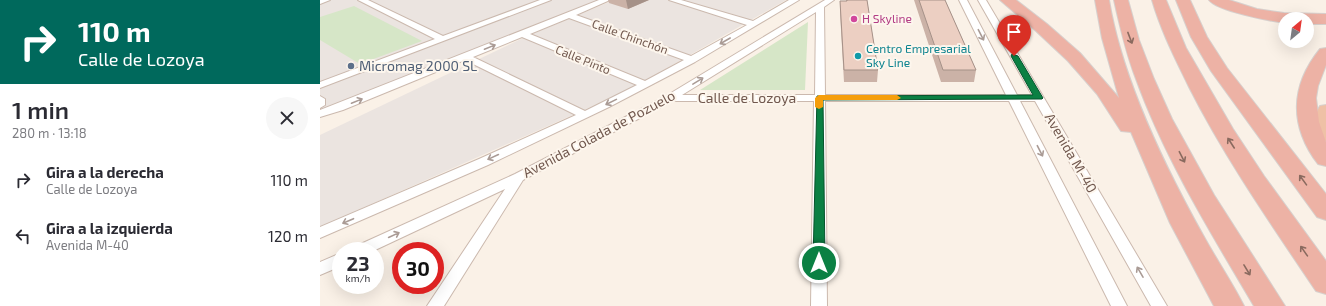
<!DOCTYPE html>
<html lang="es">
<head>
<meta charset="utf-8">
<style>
	body { margin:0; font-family:"Exo 2",sans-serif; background:#f7f7f7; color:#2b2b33; height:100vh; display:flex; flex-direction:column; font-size:15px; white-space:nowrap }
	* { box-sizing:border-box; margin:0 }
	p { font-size:13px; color:#7c7c81 }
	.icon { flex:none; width:22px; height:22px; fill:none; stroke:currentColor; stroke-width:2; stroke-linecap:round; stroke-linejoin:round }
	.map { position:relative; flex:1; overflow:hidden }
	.panel { display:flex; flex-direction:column; background:#fff; width:320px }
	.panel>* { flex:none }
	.banner { background:#00695c; color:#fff; overflow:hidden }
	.needle { width:26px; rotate:29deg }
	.buttons { position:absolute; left:958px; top:12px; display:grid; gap:8px }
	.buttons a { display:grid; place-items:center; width:36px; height:36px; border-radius:50%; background:#fff; box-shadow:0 4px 16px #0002; font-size:20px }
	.speed { position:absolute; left:12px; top:242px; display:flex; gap:8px; font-size:20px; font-weight:700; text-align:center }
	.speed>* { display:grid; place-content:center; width:52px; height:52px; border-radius:50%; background:#fff; box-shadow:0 4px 16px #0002; line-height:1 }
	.speed small { font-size:10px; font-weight:400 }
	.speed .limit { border:6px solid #d22; background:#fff; color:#111 }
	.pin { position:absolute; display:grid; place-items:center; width:34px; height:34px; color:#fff; margin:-41px -17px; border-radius:50% 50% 50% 0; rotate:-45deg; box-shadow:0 0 4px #0007 }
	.pin .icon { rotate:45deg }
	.me { position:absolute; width:44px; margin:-22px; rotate:0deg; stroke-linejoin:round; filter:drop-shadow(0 0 3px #0008) }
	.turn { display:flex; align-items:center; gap:14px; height:84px; padding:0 12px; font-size:18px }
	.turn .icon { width:52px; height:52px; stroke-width:2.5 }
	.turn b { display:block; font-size:28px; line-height:34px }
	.round { display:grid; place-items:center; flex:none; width:42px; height:42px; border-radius:21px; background:#f7f7f7 }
	.overview { display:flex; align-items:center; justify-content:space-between; height:68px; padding:0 12px }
	h1 { font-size:24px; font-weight:600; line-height:30px }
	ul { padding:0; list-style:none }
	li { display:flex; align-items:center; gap:12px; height:56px; padding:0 12px }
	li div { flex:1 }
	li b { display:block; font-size:15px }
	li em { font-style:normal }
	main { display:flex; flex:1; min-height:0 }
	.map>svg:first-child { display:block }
	.industrial { fill:#ebe4e0 }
	.green { fill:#d6e6c7 }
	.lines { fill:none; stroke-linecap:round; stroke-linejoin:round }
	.minor-casing { stroke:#cbb9ae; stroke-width:2 }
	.trunk-casing { stroke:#d7d0cd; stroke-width:2 }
	.motorway-casing { stroke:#d7d0cd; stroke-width:2 }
	.minor { fill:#fff; fill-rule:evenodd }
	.trunk { fill:#efc1a6; fill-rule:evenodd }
	.motorway { fill:#edb2a5; fill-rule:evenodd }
	.wall { fill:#cbb2a7 }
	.shaded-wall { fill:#a59188 }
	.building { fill:#eccfc2; stroke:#a59188 }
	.oneway { stroke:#aa9b95 }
	.oneway2 { stroke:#8a6a5f }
	.route { fill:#0b8043; stroke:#07532c }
	.slow { fill:#f59e0b }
	.hotel-dot { fill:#d1479c; stroke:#fdf6ed; stroke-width:1.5 }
	.culture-dot { fill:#0f9aa8; stroke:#fdf6ed; stroke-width:1.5 }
	.service-dot { fill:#5c6f8a; stroke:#fdf6ed; stroke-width:1.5 }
	.labels { text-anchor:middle; stroke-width:4; stroke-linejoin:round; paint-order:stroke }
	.far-hotel-label { font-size:12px; fill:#b23c85; stroke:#fdf6ed; text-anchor:start }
	.far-street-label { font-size:12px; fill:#71584e; stroke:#fdf6ed }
	.far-culture-label { font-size:12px; fill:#0d838f; stroke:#fdf6ed; text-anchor:start }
	.service-label { font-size:14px; fill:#4e5e75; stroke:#fdf6ed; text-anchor:start }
	.street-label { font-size:14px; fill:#71584e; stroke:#fdf6ed }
</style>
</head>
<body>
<main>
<section class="panel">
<div class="banner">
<div class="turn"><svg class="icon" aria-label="right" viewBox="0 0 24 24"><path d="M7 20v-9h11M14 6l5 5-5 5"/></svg><div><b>110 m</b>Calle de Lozoya</div></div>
</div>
<div class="overview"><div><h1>1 min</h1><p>280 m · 13:18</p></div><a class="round"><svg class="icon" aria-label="close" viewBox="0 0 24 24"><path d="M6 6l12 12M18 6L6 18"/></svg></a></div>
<ul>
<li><svg class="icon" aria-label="right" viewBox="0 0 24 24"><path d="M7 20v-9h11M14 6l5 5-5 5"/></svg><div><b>Gira a la derecha</b><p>Calle de Lozoya</p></div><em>110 m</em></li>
<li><svg class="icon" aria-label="left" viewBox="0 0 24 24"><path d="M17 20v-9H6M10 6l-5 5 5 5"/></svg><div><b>Gira a la izquierda</b><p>Avenida M-40</p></div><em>120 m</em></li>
</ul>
</section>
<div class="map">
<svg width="1006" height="306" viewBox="0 0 1006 306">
	<rect width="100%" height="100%" fill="#faf1e7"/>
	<path class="industrial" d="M0,0h283l-149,64 -134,53z
		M294,0h172l-157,90 -309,137v-92l205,-98z"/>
	<path class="green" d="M34,6l68,35 -62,23 -40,-24v-23z
		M488,22l-3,68h-105z"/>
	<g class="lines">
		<g class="minor-casing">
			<path id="minor" d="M0,0h10l-10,4z
				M38,0h10l75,36 97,-36h11l-231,88v-6l115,-43z
				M279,0h11l-34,15 115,41 56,-31 -78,-25h12l72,21 36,-21h10l-104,62 -86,45 -121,58 -168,73v-11l159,-68 97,-44 -111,-55 -122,50 -23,7v-7zM249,18l115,42 -39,21 -115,-47zM202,37l115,48 -52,26 -112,-54z
				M505,0h9l-10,7 1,88h181l-47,-95h8l50,95h15l-54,-95h8l181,306h-16l-116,-205h-15l107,205h-16l-102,-205h-184l2,205h-16l3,-205h-142l-149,79 -79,126h-17l78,-117 -132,62h-21l2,-4 161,-73 151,-78zM496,12l-1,83h-133z
				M0,96l5,3v6l-5,3z
				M21,253v13l-21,9v-13z"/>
		</g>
		<g class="trunk-casing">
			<path id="trunk" d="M1006,105v36l-7,-2c-6,-9 -5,-24 1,-33z"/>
		</g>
		<g class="motorway-casing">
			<path id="motorway" d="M680,0h16l31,24 33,29 39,45 -17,-60 -7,-38h14c13,79 55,165 94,235 13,24 29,47 41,71h-30l-44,-83 -39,-91 -10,-1 -24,-37 -29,-33 -32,-30z
				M794,0h14l11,40 15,39 18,40 42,76 71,111h-31c-43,-73 -89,-147 -118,-227 -10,-26 -16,-52 -22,-79z
				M832,0h14l20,48 47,81 31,47 62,85v33l-10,-3c-45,-67 -91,-133 -127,-204 -14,-29 -28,-56 -37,-87z
				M856,0h14l17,37 20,31 99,126v26l-9,-3 -106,-146 -20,-34z
				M889,0h20l28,9 27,4 42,1v10h-19v-5h-22v4c-15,-2 -68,-12 -76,-23z
				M1006,48v17l-8,21 -2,12 3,24 7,20v24l-8,-2c-29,-38 -28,-78 2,-115z"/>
		</g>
		<use href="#minor" class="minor"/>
		<use href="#trunk" class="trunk"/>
		<use href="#motorway" class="motorway"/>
	</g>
	<path class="wall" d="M288,0h41l-21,9 -19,-6z
		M526,0h21l11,70 -1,12h-33l-4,-70v-11h6z
		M594,0h31l31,70 -2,12h-33z"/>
	<path class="shaded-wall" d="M306,0h23l-21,9z"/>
	<path class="building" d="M527,0h20l11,70h-34l-4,-69h7z
		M599,0h26l31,70h-33z"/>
	<defs><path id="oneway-shaft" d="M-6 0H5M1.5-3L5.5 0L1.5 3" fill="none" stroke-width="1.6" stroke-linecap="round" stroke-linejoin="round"/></defs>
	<g class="oneway">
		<use href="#oneway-shaft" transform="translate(661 35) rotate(63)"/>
		<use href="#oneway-shaft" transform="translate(405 41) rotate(150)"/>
		<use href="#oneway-shaft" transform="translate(170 47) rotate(-22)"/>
		<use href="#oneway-shaft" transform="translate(378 81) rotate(-31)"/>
		<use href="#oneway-shaft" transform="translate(37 101) rotate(-22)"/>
		<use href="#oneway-shaft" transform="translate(291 102) rotate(154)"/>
		<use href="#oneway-shaft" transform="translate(720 151) rotate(63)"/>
		<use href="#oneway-shaft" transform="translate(173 157) rotate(155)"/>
		<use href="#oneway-shaft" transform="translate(28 221) rotate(157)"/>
		<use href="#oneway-shaft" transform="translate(74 235) rotate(-25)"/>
		<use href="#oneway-shaft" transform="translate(820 272) rotate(-120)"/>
	</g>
	<g class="oneway2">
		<use href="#oneway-shaft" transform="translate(810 38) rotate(69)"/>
		<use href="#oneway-shaft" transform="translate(911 143) rotate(-123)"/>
		<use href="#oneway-shaft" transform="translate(862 157) rotate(63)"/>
		<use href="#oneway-shaft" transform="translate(983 180) rotate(-126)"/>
		<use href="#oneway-shaft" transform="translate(984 251) rotate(-125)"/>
		<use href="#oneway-shaft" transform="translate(927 270) rotate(59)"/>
	</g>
	<path class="route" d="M692,54l6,2 25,42 -1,1 -219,1 2,163 -2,3h-8l-2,-3 4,-167 216,-1 -22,-39z"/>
	<path class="slow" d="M499,95h78l4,3 -4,2h-74v7l-4,2 -4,-2v-9z"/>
	<circle class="hotel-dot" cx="534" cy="19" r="4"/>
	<circle class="culture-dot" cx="538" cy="56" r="4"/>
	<circle class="service-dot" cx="31" cy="66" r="4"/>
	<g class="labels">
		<g class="far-hotel-label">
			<text x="542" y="23">H Skyline</text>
		</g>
		<g class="far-street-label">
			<text transform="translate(310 37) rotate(20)" y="4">Calle Chinchón</text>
			<text transform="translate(263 60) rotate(22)" y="4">Calle Pinto</text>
		</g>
		<g class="far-culture-label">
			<text x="546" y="53">Centro Empresarial<tspan x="546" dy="14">Sky Line</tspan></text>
		</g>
		<g class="service-label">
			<text x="39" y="71">Micromag 2000 SL</text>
		</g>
		<g class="street-label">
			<text x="427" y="103">Calle de Lozoya</text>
			<text transform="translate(279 134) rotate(-28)" y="5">Avenida Colada de Pozuelo</text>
			<text transform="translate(751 153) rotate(60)" y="5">Avenida M-40</text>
		</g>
	</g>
</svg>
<div class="buttons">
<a><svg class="needle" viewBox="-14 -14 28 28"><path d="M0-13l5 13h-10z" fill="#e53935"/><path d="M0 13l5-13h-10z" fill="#7c7c81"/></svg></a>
</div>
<div class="speed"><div>23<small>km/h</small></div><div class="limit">30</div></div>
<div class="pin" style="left:694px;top:56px;background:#d93025"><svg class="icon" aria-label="arrive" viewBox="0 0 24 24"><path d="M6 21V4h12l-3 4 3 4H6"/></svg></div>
<svg class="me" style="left:499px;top:263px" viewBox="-20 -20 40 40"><circle r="17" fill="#0b8043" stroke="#fff" stroke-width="3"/><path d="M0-11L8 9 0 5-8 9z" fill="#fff"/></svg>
</div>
</main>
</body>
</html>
